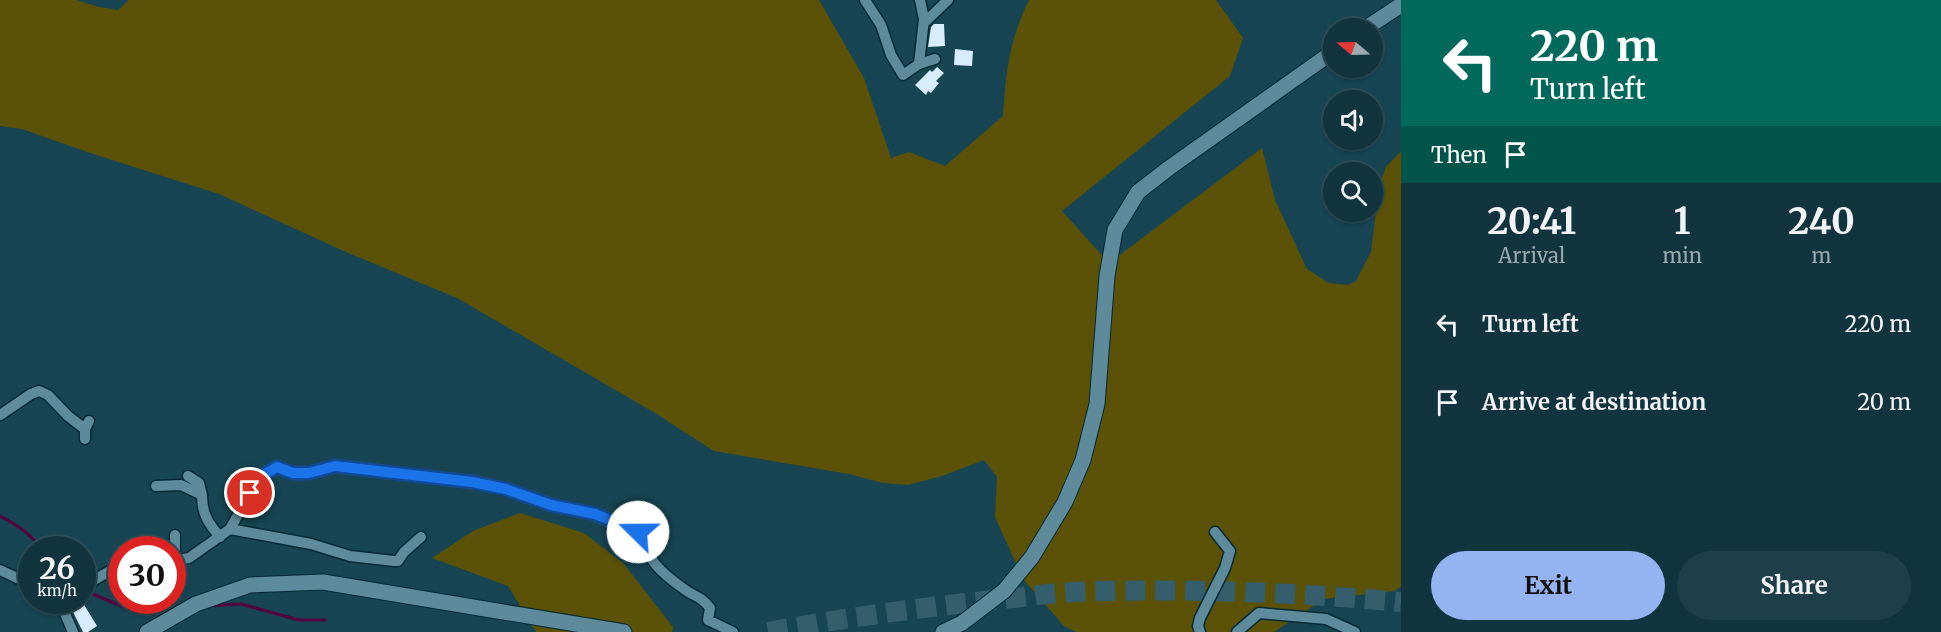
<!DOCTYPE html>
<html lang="en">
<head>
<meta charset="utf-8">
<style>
	body { margin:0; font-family:Merriweather,serif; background:#1e3f49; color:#f1f3f6; height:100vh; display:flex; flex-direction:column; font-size:22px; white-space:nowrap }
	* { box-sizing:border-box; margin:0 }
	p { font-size:20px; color:#9caab0 }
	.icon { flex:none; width:33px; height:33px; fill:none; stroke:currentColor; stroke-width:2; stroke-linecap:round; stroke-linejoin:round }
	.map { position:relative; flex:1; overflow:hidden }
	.details { display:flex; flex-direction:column; background:#11343e; width:540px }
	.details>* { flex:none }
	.hud { background:#00695c; color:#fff; overflow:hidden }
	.needle { width:39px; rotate:289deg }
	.controls { position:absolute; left:1323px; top:18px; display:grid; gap:12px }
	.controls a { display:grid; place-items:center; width:60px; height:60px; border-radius:50%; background:#11343e; box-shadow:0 2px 4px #0004,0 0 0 2px #304f58; font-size:30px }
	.speed { position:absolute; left:18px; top:536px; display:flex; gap:12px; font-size:30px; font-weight:700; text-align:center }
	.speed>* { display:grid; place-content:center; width:78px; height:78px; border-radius:50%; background:#11343e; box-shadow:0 2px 4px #0004,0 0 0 2px #304f58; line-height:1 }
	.speed small { font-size:15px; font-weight:400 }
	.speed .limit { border:9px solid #d22; background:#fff; color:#111 }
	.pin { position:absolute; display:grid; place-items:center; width:51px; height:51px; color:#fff; margin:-26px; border:3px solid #fff; border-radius:50%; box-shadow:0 2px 6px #0007 }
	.me { position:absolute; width:66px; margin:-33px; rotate:292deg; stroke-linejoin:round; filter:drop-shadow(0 0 4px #0008) }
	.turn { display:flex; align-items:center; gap:21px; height:126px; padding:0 30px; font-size:27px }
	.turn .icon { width:78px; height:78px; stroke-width:2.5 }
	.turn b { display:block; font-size:42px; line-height:51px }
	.then { display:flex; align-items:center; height:57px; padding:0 30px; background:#0003; gap:12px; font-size:22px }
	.eta { display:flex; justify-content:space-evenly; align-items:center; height:102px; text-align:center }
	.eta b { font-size:36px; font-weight:700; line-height:42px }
	.button { display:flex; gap:12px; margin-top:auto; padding:12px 30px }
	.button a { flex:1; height:69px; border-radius:36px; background:#95b2f1; color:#111; font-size:24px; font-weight:700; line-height:69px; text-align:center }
	.button a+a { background:#1e3f49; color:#f1f3f6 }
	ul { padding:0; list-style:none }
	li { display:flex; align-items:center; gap:18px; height:78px; padding:0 30px }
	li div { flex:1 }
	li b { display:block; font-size:22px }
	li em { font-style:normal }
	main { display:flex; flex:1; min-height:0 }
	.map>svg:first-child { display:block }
	.green { fill:#5b5207 }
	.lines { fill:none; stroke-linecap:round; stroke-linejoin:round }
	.stream { stroke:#53003f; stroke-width:3 }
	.building { fill:#d8edff }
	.highway-tunnel { stroke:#345e6c; stroke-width:20; stroke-dasharray:20 10; stroke-linecap:butt }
	.street-casing { stroke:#062a35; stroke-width:13 }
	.secondary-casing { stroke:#062a35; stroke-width:17 }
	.street { stroke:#5e8b9b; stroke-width:10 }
	.secondary { stroke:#5e8b9b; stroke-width:15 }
	.route-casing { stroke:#114b97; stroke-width:15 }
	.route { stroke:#1a73e8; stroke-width:10 }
</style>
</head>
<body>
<main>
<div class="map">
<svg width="1401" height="632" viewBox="0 0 1401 632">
	<rect width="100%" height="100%" fill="#174553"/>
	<path class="green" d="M0,0h76l23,7 19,3 11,-10h690l45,78 27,80 18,-6 36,14 58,-50c3,-44 6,-75 26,-116h187l27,38 -13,38 -168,135 47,52 153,-115 13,52 32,69 22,14 19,2 8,-4 15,-29 8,-66 7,-19 15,-16v436l-7,4 -70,8 -50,33h-198l-12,-6 -41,-47 -28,-62 2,-40 -13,-17 -42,16 -34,9 -25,-2 -34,-9 -135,-23 -59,-38 -198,-115 -111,-46 -127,-58 -129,-41 -68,-24 -22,-3z
		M520,513l64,20 39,30 50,64 -1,5h-136l-28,-46 -76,-28 41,-27z"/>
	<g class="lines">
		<path class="stream" d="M0,516c14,7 33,19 40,33
			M83,590l53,22 34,-1
			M209,606l32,-2 58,16h26"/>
	</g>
	<path class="building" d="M934,24h10l1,22 -17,1 3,-20z
		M955,49l18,2 -1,15 -18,-1z
		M937,67l7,6 -8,8 3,2 -8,10 -3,-2 -2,4 -11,-10 15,-15 2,2z
		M83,603l14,23 -9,6h-5l-11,-22z"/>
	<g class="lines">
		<path class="highway-tunnel" d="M768,632c74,-14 150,-24 225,-32 27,-2 54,-7 81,-8 109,-4 218,0 327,10"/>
		<g class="street-casing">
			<path id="street" d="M865,0l16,25 10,30 12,20 16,-11 16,-5
				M924,23l24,-23
				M919,64l5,-45 -4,-19
				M0,415l31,-21 8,-3 9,4 20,21 17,13
				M85,439v-10l4,-8
				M188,476l11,7 3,12
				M156,486l25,-1 21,10c0,19 6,28 18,42
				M230,529l81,15 39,12 44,5h4l6,-9 17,-15
				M175,535v25
				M172,561l17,-3 41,-29 28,-50 19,-12 16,6h16l26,-7 137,16 34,8 45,15 44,9 43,18c13,30 19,38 46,57 12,9 16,6 26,19l-2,12 25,12
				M0,570l32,15
				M82,587l33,-19 7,-1
				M59,600l14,32
				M1200,632l-2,-6 2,-8 25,-50 5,-17 -15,-19
				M1237,632l22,-19 67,6 29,13"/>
		</g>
		<g class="secondary-casing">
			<path id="secondary" d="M1366,28l35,-23
				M147,632l49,-28 54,-19 73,-3 301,50
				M943,632l19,-9 42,-32 28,-34 33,-55 18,-42 14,-56 10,-128 8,-46 23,-38 31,-24 165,-117"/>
		</g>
		<use href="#street" class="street"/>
		<use href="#secondary" class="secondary"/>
	</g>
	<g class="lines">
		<g class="route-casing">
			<path id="route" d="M250,493l8,-15 19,-11 16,6h16l26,-7 137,16 34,7 45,16 44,9 43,18"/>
		</g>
		<use href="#route" class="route"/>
	</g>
</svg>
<div class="controls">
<a><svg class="needle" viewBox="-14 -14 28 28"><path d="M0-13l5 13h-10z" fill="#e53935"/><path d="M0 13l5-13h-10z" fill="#9caab0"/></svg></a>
<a><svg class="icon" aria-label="sound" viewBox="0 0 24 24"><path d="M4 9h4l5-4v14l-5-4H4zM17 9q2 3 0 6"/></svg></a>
<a><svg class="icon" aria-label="search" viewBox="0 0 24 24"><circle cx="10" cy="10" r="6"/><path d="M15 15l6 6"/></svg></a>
</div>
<div class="speed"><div>26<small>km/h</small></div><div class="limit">30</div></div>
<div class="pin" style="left:250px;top:493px;background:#d93025"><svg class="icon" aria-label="arrive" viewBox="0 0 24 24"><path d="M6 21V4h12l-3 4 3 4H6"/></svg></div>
<svg class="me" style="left:638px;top:532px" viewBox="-20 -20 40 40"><circle r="19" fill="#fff"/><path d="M0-13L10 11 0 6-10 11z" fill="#1a73e8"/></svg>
</div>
<section class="details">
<div class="hud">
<div class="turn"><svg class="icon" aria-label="left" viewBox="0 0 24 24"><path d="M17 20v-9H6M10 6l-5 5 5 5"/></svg><div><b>220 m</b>Turn left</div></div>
<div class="then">Then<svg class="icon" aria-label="arrive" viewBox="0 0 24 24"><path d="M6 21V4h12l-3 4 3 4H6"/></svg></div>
</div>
<div class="eta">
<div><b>20:41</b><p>Arrival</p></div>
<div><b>1</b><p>min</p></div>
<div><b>240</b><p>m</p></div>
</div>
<ul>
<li><svg class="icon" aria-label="left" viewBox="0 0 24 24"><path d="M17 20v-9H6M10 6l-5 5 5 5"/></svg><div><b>Turn left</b></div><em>220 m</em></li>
<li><svg class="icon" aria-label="arrive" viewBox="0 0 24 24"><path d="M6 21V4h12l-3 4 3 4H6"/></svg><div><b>Arrive at destination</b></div><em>20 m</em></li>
</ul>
<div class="button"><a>Exit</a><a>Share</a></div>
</section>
</main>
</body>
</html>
